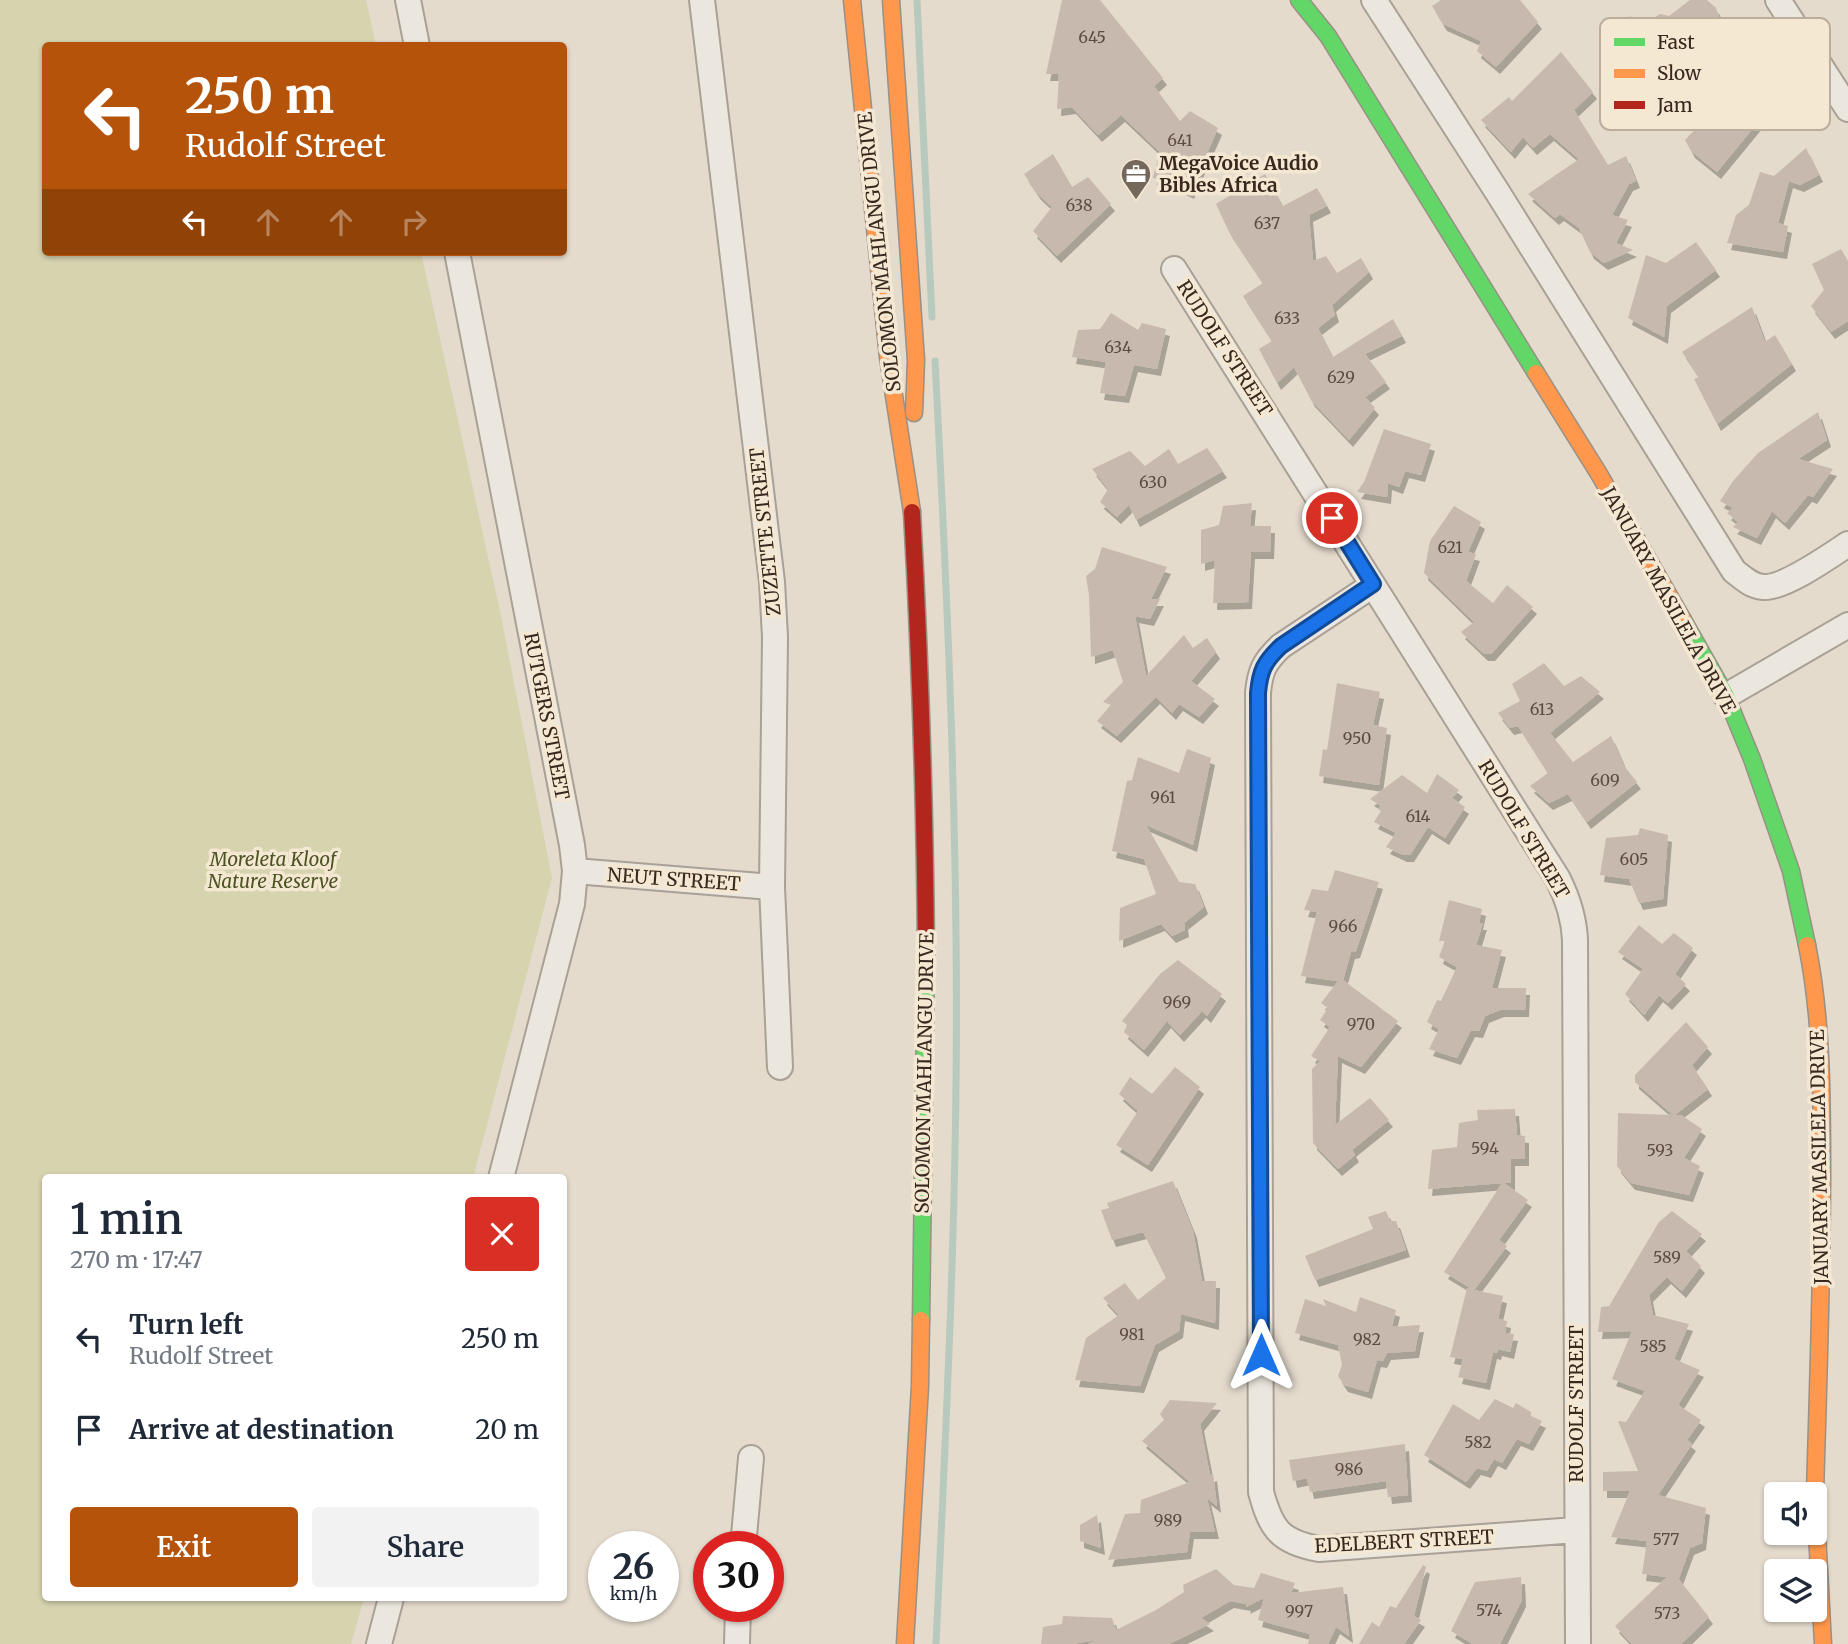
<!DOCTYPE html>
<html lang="en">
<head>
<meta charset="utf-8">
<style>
	body { margin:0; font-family:Merriweather,serif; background:#f2f2f3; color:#1f2937; height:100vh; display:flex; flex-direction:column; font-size:26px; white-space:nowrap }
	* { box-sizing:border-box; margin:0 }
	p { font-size:23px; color:#747a83 }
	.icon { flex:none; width:38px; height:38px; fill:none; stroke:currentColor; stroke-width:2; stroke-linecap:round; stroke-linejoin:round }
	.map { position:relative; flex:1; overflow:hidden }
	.panel { position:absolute; left:42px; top:1174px; width:525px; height:427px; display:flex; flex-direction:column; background:#fff; border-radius:7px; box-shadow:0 2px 5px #0004 }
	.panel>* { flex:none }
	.banner { position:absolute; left:42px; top:42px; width:525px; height:214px; border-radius:7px; box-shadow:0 2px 5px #0004; background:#b45309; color:#fff; overflow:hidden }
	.controls { position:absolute; left:1764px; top:1482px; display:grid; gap:14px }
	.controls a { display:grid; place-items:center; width:63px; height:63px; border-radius:7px; background:#fff; box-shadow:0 2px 5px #0004; font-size:35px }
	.speed { position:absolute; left:588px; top:1531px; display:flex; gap:14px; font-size:35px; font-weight:700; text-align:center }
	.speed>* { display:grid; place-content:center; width:91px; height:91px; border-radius:50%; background:#fff; box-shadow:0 2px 5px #0004; line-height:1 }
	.speed small { font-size:18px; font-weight:400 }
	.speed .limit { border:10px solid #d22; background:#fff; color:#111 }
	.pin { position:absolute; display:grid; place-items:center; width:60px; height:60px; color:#fff; margin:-30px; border:4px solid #fff; border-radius:50%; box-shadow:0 2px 7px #0007 }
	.me { position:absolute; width:77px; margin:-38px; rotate:0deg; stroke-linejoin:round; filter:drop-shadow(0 0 5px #0008) }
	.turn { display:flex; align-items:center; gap:24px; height:147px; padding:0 28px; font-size:32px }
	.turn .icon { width:91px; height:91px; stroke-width:2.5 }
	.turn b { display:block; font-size:49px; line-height:60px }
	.lanes { display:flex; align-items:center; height:66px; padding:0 28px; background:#0003; justify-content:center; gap:35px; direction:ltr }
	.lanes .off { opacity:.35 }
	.round { display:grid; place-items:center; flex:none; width:74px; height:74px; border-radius:7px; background:#f2f2f3 }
	.overview { display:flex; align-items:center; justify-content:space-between; height:119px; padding:0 28px }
	h1 { font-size:42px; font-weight:600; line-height:52px }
	.button { display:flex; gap:14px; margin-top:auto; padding:14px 28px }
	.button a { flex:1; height:80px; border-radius:7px; background:#b45309; color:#fff; font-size:28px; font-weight:600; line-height:80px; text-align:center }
	.button a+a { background:#f2f2f3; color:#1f2937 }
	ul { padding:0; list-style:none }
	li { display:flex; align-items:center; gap:21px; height:91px; padding:0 28px }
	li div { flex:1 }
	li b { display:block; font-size:26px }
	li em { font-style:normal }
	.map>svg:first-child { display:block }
	.green { fill:#d6d3af }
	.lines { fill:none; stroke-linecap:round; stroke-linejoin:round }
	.stream { stroke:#b8c9bd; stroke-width:7 }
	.building { fill:#c8b9ae; filter:url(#shadow) }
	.street-casing { stroke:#a9a096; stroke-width:28 }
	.fast-casing { stroke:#999086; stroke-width:19 }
	.slow-casing { stroke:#999086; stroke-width:19 }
	.jam-casing { stroke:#999086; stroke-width:19 }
	.street { stroke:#ece7de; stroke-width:24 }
	.fast { stroke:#63d668; stroke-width:16 }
	.slow { stroke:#ff974d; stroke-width:16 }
	.jam { stroke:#b3261e; stroke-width:16 }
	.route-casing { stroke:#114b97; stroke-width:18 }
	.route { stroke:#1a73e8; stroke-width:12 }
	.labels { text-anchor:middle; stroke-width:7; stroke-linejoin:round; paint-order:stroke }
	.number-label { font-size:16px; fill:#5c4c42 }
	.poi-label { font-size:19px; font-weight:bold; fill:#38281e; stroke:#f5e8d3; text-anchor:start }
	.street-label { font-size:19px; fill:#38281e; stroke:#f5e8d3 }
	.park-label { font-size:19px; font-style:italic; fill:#4d5424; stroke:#f5e8d3 }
	.key { fill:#f5e8d3; stroke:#bcae9d; stroke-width:2 }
	.key-label { font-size:19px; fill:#38281e }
</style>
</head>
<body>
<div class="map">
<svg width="1848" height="1644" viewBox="0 0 1848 1644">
	<defs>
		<filter id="shadow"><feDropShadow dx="4" dy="7" stdDeviation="0" flood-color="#0004"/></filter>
	</defs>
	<rect width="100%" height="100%" fill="#e4dbcd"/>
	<path class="green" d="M0,0h366l10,45 -330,1v206h375l80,364 51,262 -79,300h-427v420h318l-13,46h-351z"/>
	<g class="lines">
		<path class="stream" d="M917,0l15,317
			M935,361c10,191 19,382 21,574 3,236 -9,473 -20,709"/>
	</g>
	<path class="building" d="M1062,0h38l63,78 -9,8 26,35 10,-10 28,17 -28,64 -22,-11 -15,-3 7,-26 -39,-37 -23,20 -26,-28 -15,2 2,-35h-13z
		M1441,0h79l18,22 -42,45 -19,-16 4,-10 -38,-17 -11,-18z
		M1690,0h17l9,8 12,35 -22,28 -29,-19 -37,27 -37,-31 9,-12 18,-20 15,8 15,-10 9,2z
		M1561,52l32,40 -19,18 34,55 18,-9 10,25 -7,3 -17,31 16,5 -12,23 17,7 -29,13 -14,-11 -11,-24 -19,-14 -5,4 -27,-24 51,-35 -29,-25 -17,14 -10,-11 -12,15 -30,-32 28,-23 3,4z
		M1748,73l29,26 -60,73 -26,-21 -6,-11z
		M1806,148l13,27 -19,10 -11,-4 -11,42 10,3 -5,26 -56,-9 9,-28 13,-10 11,-33 14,4z
		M1053,154l19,33 16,-10 23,27 -54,52 -24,-25 19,-24 -15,-14 -13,-19z
		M1265,174l18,32 34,-18 10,18 -18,9 4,46 13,-5 11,17 24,-15 8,14 -37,33 3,10 -17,13 15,29 60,-38 9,17 -37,18 21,28 -21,15 10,11 -26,32 -38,-40 -17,-33 -17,16 -18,-34 13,-8 -29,-45 20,-13 -34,-51 -13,-28z
		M1696,242l20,28 -49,36 -3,31 -36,-19 18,-63 20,8z
		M1841,249l7,12v60l-17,11 -20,-26 13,-16 -12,-26z
		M1752,307l13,35 10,-7 17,29 -75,60 -23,-45 5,-2 -17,-25z
		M1111,313l27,17 4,-7 24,6 -9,40 -23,-4 -9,31 -25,-3 6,-31 -34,-5 6,-27 22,-1z
		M1818,412l9,28 -29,19 35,10 -20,28 -5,-2 -23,28 -13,-12 -15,27 -24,-11 5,-5 -11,-9 6,-5 -13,-7 14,-21 24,-27z
		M1384,429l47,15 -10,31 -16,-4 -6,16 -11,-4 -1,14 -30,-5 7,-10z
		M1207,448l16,23 -87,49 -7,-15 -12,12 -17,-15 8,-13 -16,-20 38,-18 15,15 24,-17 9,15z
		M1252,503l-2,23h21l-1,26h-19l-3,50 -35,1 2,-43 -14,4v-34l18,-5 4,-19z
		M1454,506l27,16 -13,30 8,2 -10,27 27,22 14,-18 26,22 -42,47h-7l-23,-22 13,-10 -50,-49 6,-32z
		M1102,547l65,20 -16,32h9l-10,20 -15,-3 11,60 38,-41 9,13 14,-10 9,14 -25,29 24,18 -16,18 -20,-13 -7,9 -16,-16 -39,39 -20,-15 14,-16 -8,-3 20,-20 -10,-32 -22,7 -2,-62 -3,-19 9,-7z
		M1544,663l20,23 17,-10 19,16 -50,41 23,29 38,-26 13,30 13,16 -50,40 -19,-28 -19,9 -19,-17 18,-13 -30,-47 -8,2 -12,-15 22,-12 -8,-17z
		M1337,683l43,9 -7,33 14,3 -8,57 -60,-9 4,-27 4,1z
		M1187,749l24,9 -18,87 -47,-20 33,57 16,2 9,23 -20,16 1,7 -13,6 -11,-12 -42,17 1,-33 36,-14 -12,-35 -32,-8 15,-70 5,-1 6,-23 41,16z
		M1437,774l22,16 -7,8 13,9 -20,31 -17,-11 -18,28h-7l-17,-8 10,-14 -22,-11 7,-11 -3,-2 3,-3 -11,-7 32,-24 25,18z
		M1640,828l28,7 -5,64 -24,4 -10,-24 -29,-4 6,-37 32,-3z
		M1335,870l44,12 -23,69 -5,1 -8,28 55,41 -37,46 -23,-11 -3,69 35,-27 19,22 -37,30 3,5 -17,14 -25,-26 -1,-74 8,-8 -9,-5 19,-29 -10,-7 8,-12 -7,-5 17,-22 -37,-5 16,-64 -13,-2 8,-21 16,2z
		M1449,900l33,9 -3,14h4l-7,22 26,5 -10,38h34l-1,22h-25l-15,6 -6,15 -8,-1 -14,28 -28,-9 10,-20 -12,-7 10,-22 4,1 16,-34 -18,-10 6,-16h-6z
		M1639,925l23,19 12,-11 19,15 -18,26 11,10 -18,19 -9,-8 -15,20 -19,-21 18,-25 -25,-17z
		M1178,960l44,34 -15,22 -5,-5 -22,24 -13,-14 -23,29 -20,-18 3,-7 -5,-4 38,-47z
		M1686,1022l22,25 -16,18 16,24 -33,26h6l21,14 -18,29 16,8 -11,29 -58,-12 -14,-17 1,-53 55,2 -38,-33v-7z
		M1175,1067l25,20 -52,78 -32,-20 22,-34 -19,-17 11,-17 22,17z
		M1515,1109l2,26 8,1v23h-14v24h-7l24,17 -29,40 8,6 -33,44 29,6 -5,23 9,2 -2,12 9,1 -4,18 -12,-3 -1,4 -4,-1 -7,31 -28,-6 5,-18 -13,-2 17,-69 5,1 -28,-17 58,-89 -74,6 4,-39 25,-3 2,-24 19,-3 -1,-10z
		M1173,1181l20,50 9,50h14l-1,42 -34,-9 -2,17 -24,14 -15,41 -65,-6 11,-42 33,-23 -16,-17 22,-15 13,17 28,-22 -23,-46 -31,8 -11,-30 8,-2 -2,-5z
		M1386,1211l4,10h6l10,29 -91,30 -10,-24 68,-27 -5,-12z
		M1672,1211l30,23 -16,17 15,15 -19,25 -15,-14 -18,18 4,20 36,9 -15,35 26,11 -22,35 23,15 -14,20 5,4 -34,51 48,13 -4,35 -12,5 -11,30 -2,-1 32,40 -28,27h-49l-17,-18 52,-49 -25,-3 5,-33 -36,-4 19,-46h-27v-19l35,-1 -20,-50 8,1 19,-31 -33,-12 20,-48 -34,1 3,-25 8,-1 50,-84z
		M1360,1297l36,13 -4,17 28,-2 -5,26 -28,2 -4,8 -6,-1 -9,32 -24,-7 -6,-9 4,-11 -4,-20 -43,-12 10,-34 21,7 -3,-7 33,13z
		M1495,1399l18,9 3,-5 15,9v4l11,5 -13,23 -12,-5 -15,24 -8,-4 -7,12 -10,-3 -11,14 -42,-27 29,-51 26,16z
		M1170,1400l47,3 -17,21 10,51 3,-1 4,32 -10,-8 8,34h-25l-3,20 -79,8 17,-46 15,-1 1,-13 49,-18 -48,-41 22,-21 -4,-6z
		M1405,1444l3,51 -20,2 -2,-16 -76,11 -3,-14 -14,3 -4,-21z
		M1097,1515l4,33 -21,-7v-16z
		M1423,1565l3,2 -12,49 7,4 -17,24h-45l13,-22 7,5 11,-21 6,2z
		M1216,1569l18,16 20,3 7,-15 34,10 -4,10 52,-6 6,49 -13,-9 -8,17h-20l2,-10 -52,-14 6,-22 -18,9 1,-3 -17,-3 -29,17 9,6 -41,20h-81l9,-4 -25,4h-31l2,-17 19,-3 1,-8 49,2 4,12 40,-20 28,-18 -1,-7z
		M1521,1577l1,23 -22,44h-27l-22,-13 24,-49z"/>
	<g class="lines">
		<g class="street-casing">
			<path id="street" d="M408,0l9,46
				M702,0l70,582 3,55 -3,250 8,180
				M1374,0l124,193 236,378c9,7 17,15 29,16 20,2 67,-31 85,-43
				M1778,0l70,109
				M457,252l115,593 3,26 -3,33 -71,274
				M1174,269l384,610c10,20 16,38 17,61l3,704
				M1373,585l-92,61c-17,16 -21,25 -23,47l3,799c10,37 19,50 58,57l257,-19
				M1726,696l122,-71
				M575,871l197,16
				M743,1547l8,-89
				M379,1644l12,-46
				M737,1644l1,-38"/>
		</g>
		<g class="fast-casing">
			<path id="fast" d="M1299,0l29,36 208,337
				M1683,620l43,76 26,63 39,112 16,74
				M921,1320l5,-367"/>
		</g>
		<g class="slow-casing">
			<path id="slow" d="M852,0l36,357 24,155
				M891,0l25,360 -2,53
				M1536,373l63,101 84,146
				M1807,945c15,74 15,152 15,228 0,107 -4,214 -7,321
				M1815,1495l8,149
				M905,1644l15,-258 1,-66"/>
		</g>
		<g class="jam-casing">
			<path id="jam" d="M912,512c8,147 13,294 14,441"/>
		</g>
		<use href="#street" class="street"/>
		<use href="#fast" class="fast"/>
		<use href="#slow" class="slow"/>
		<use href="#jam" class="jam"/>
	</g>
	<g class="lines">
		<g class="route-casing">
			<path id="route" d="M1261,1355l-3,-662c2,-22 6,-31 23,-47l92,-62 -41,-66"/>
		</g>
		<use href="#route" class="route"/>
	</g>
	<defs>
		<g id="office-pin" transform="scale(1.575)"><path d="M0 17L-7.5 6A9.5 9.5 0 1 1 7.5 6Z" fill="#74675b" stroke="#f5e8d3"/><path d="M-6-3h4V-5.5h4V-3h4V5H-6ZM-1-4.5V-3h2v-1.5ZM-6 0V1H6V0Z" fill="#fff"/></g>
	</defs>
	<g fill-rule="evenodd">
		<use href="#office-pin" x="1136" y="174"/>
	</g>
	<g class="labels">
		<g class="number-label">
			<text x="1092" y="43">645</text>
			<text x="1180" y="146">641</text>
			<text x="1079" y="211">638</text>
			<text x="1267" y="229">637</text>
			<text x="1287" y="324">633</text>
			<text x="1118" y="353">634</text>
			<text x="1341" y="383">629</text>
			<text x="1153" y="488">630</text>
			<text x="1450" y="553">621</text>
			<text x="1542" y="715">613</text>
			<text x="1357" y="744">950</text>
			<text x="1605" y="786">609</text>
			<text x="1163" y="803">961</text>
			<text x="1418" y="822">614</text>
			<text x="1634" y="865">605</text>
			<text x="1343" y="932">966</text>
			<text x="1177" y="1008">969</text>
			<text x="1361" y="1030">970</text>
			<text x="1485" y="1154">594</text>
			<text x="1660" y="1156">593</text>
			<text x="1667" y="1263">589</text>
			<text x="1132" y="1340">981</text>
			<text x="1367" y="1345">982</text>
			<text x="1653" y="1352">585</text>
			<text x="1478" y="1448">582</text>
			<text x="1349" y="1475">986</text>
			<text x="1168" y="1526">989</text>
			<text x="1666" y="1545">577</text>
			<text x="1489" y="1616">574</text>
			<text x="1299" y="1617">997</text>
			<text x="1667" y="1619">573</text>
		</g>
		<g class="poi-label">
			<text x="1159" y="170">MegaVoice Audio<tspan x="1159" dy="22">Bibles Africa</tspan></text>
		</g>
		<g class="street-label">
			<text transform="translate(879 252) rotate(-96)" y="7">SOLOMON MAHLANGU DRIVE</text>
			<text transform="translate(1225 348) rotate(57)" y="7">RUDOLF STREET</text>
			<text transform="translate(765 532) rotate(-96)" y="7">ZUZETTE STREET</text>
			<text transform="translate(1669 600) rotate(61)" y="7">JANUARY MASILELA DRIVE</text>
			<text transform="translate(547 716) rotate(79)" y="7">RUTGERS STREET</text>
			<text transform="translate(1524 829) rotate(59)" y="7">RUDOLF STREET</text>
			<text transform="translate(674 879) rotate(4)" y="7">NEUT STREET</text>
			<text transform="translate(924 1073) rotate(-89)" y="7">SOLOMON MAHLANGU DRIVE</text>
			<text transform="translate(1819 1157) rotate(-91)" y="7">JANUARY MASILELA DRIVE</text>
			<text transform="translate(1576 1404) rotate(-90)" y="7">RUDOLF STREET</text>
			<text transform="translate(1404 1541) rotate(-3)" y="7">EDELBERT STREET</text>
		</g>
		<g class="park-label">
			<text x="273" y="866">Moreleta Kloof<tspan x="273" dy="22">Nature Reserve</tspan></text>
		</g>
	</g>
	<rect x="1600" y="18" width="230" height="112" rx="10" class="key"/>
	<rect x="1614" y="38" width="31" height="8" fill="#63d668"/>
	<rect x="1614" y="69" width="31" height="9" fill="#ff974d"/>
	<rect x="1614" y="101" width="31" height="8" fill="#b3261e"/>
	<g class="key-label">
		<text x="1657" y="49">Fast</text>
		<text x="1657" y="80">Slow</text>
		<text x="1657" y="112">Jam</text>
	</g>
</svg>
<div class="controls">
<a><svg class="icon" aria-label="sound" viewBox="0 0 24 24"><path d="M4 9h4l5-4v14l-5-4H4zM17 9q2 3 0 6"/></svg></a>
<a><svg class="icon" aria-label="layers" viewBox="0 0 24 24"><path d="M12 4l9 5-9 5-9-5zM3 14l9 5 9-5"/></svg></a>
</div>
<div class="speed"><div>26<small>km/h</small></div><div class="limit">30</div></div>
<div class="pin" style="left:1332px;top:518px;background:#d93025"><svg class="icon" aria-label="arrive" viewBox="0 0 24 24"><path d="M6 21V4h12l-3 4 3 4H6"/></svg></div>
<svg class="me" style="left:1261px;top:1355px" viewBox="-20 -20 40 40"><path d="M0-17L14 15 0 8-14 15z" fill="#1a73e8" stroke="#fff" stroke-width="4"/></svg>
<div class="banner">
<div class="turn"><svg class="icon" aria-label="left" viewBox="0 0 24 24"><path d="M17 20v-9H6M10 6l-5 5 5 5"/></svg><div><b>250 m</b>Rudolf Street</div></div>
<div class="lanes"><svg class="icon" aria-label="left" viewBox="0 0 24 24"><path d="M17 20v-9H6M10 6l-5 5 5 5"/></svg><svg class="icon off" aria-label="ahead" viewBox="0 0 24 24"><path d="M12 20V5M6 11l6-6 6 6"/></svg><svg class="icon off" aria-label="ahead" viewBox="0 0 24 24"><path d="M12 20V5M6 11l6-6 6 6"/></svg><svg class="icon off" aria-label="right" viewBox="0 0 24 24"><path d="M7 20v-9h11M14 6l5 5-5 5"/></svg></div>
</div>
<section class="panel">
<div class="overview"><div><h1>1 min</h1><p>270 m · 17:47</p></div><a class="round" style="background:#d93025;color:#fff"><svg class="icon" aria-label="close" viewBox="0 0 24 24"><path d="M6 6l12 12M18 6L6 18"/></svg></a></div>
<ul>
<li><svg class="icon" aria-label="left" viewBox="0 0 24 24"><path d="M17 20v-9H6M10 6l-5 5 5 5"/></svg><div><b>Turn left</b><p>Rudolf Street</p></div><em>250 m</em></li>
<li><svg class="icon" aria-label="arrive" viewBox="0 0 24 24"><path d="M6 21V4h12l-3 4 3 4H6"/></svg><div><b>Arrive at destination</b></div><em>20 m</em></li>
</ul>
<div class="button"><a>Exit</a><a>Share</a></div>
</section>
</div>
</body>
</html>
